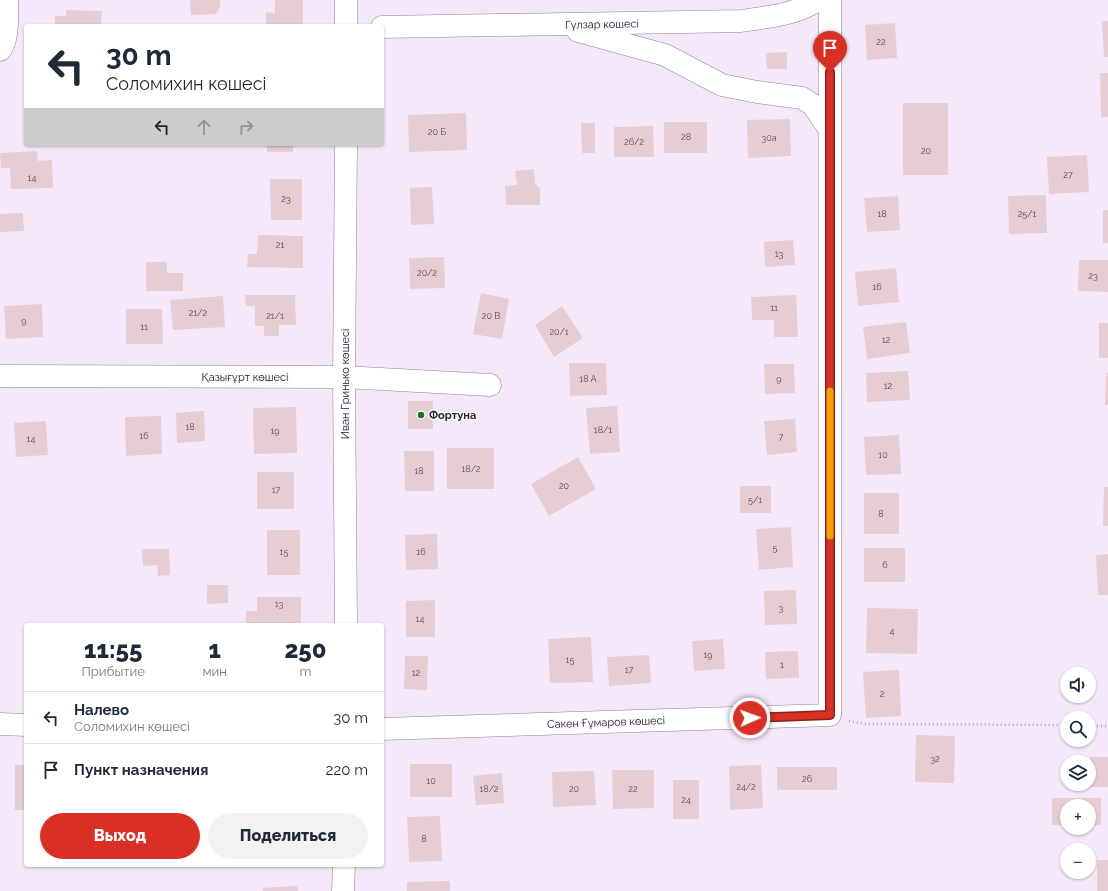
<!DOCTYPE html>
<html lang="ru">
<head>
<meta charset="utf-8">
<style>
	body { margin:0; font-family:Raleway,sans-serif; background:#f2f2f3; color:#1f2937; height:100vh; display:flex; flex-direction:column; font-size:15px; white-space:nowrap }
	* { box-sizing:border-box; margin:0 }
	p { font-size:13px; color:#747a83 }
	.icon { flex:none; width:22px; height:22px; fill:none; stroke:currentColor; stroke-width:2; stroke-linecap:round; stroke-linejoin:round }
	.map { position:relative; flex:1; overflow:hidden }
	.side { position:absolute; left:24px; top:623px; width:360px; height:244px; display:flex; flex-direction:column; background:#fff; border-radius:4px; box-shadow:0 1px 3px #0004 }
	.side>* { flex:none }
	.top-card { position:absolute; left:24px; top:24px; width:360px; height:122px; border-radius:4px; box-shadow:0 1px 3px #0004; background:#fff; color:#1f2937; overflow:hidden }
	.controls { position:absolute; left:1060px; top:667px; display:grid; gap:8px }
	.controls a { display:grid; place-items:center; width:36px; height:36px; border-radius:50%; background:#fff; box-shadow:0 1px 3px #0004; font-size:20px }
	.pin { position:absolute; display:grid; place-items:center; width:34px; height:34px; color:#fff; margin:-41px -17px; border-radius:50% 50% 50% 0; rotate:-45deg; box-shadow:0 0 4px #0007 }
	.pin .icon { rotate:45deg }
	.me { position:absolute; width:44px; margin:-22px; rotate:88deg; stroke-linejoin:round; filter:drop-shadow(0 0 3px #0008) }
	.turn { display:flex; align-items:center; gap:14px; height:84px; padding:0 16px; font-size:18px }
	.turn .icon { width:52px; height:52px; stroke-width:2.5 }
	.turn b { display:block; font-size:28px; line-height:34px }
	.lanes { display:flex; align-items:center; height:38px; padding:0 16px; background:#0003; justify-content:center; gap:20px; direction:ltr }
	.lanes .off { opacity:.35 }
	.eta { display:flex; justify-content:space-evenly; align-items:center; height:68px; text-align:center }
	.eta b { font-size:24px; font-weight:800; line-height:28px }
	.action { display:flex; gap:8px; margin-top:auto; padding:8px 16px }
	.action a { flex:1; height:46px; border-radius:24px; background:#d93025; color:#fff; font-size:16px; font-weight:800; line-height:46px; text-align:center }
	.action a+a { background:#f2f2f3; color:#1f2937 }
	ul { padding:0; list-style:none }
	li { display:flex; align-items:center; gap:12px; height:52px; padding:0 16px; border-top:1px solid #e0e1e3 }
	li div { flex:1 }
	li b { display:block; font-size:15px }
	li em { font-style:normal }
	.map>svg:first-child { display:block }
	.building { fill:#e6cdd4 }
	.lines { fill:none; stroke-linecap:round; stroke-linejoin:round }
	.minor-casing { stroke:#8f8293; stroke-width:23 }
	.path { stroke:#ada2b1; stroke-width:2.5; stroke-dasharray:1 3; stroke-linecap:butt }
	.minor { stroke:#fff; stroke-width:22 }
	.route-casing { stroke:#8d1f18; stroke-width:10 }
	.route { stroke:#d93025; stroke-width:7 }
	.slow { stroke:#f59e0b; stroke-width:7 }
	.poi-dot { fill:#236f12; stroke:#fdf7ff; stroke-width:1.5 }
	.labels { text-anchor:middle; stroke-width:3; stroke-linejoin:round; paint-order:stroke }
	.number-label { font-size:9px; fill:#554b52 }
	.street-label { font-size:11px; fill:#252027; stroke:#fdf7ff }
	.poi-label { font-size:11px; font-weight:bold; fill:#252027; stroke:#fdf7ff; text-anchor:start }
</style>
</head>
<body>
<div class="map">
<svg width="1108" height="891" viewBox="0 0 1108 891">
	<rect width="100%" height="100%" fill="#f5e7fa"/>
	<path class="building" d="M190,0h30v7l-4,7 -25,1z
		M275,0h28v26h-37v-14l9,1z
		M66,10l36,1 -1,15h-46v-10h11z
		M1102,21h6v36h-4z
		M895,23l2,35 -30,2 -2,-35z
		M787,52v17h-20l-1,-16z
		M1100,73h8v44h-7z
		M903,103h45v72h-45z
		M466,113l1,37 -58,2 -1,-37z
		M790,119l1,37 -43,2 -1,-38z
		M664,122h43v31h-43z
		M581,123h14v30h-13z
		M653,126l1,31h-40v-30z
		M267,144h26v8h-26z
		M37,151l1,10 14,-1 1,28 -42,1 -1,-21h-9l-1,-15z
		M1087,155l2,37 -40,2 -2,-37z
		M534,169l1,14 5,6v16h-34l-1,-19 12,-1 -2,-14z
		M270,179h32v41h-31z
		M432,187l2,37 -23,1 -1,-37z
		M1046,195l1,38 -38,1 -1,-38z
		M898,196l2,34 -33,2 -3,-34z
		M1103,210h5v33h-5z
		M23,213l1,18 -24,1v-18z
		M258,235l45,1v32l-56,-1 1,-13h9z
		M793,240l2,25 -30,2 -1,-25z
		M444,257l1,31 -35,1 -1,-31z
		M1079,260h29v32l-30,-1z
		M146,262h21v11h16v18h-37z
		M896,268l3,34 -41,4 -3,-34z
		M481,293l28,6 -7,40 -29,-5z
		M245,295h50l1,30h-17v11h-15v-10h-9v-20h-9z
		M796,295l2,42h-24v-17h-22l-1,-23z
		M223,296l2,31 -52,3 -3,-30z
		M42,304l1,33 -37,2 -2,-33z
		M562,306l21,32 -29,19 -19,-32z
		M126,309h36l1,35h-37z
		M906,322l4,31 -43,6 -4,-32z
		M1099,323h9v35h-9z
		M569,363h37l1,32 -37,1z
		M764,364h30l1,29 -30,1z
		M908,371l2,29 -43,2 -1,-29z
		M1106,373h2v32h-3z
		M408,401h25v28h-25z
		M617,406l3,46 -30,2 -4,-46z
		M296,407l1,46 -43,1 -1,-46z
		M204,411l1,30 -28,2 -1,-30z
		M161,416l1,38 -36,2 -1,-39z
		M795,419l2,33 -30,3 -3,-34z
		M46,421l2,34 -32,2 -2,-34z
		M899,435l2,39 -35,1 -2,-38z
		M447,448h47v41h-47z
		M404,451h30v40h-29z
		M578,457l18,32 -47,27 -18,-32z
		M257,472h37v37h-37z
		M740,486h31v27h-31z
		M1104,487h4v39h-5z
		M864,493h35v41h-35z
		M791,527l2,40 -34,3 -3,-41z
		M267,530h33v45h-33z
		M437,534l1,35 -32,1 -1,-35z
		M864,548h41v34h-41z
		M142,549h27l1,26 -12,1 -1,-11 -14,1z
		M1108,554v41h-10l-2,-40z
		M207,585h21v18l-21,1z
		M796,590l1,34 -32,1 -1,-34z
		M257,597h44v28h-55v-14h11z
		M435,600v37h-29v-36z
		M867,608l51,1 -1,45 -51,-1z
		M591,637l2,45 -43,1 -2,-44z
		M723,639l2,30 -31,2 -2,-30z
		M798,651l1,27 -33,1 -1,-27z
		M649,655l2,28 -42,3 -2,-29z
		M405,656h23l-1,34 -23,-1z
		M899,670l2,46 -35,2 -3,-46z
		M916,735l39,1 -1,47 -39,-1z
		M1090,757h18v30h-19z
		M410,764h42v33h-42z
		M15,765h11v45h-11z
		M761,765l2,43 -33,2 -1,-44z
		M777,767h60v23h-60z
		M612,770h42v38l-41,1z
		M594,771l2,34 -43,2 -1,-35z
		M502,773l2,30 -28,2 -3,-29z
		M673,780h26v39h-26z
		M1052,798h49v27h-12v-19h-22v19h-15z
		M440,816l2,45 -33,1 -2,-45z
		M1097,860h11v31h-11z
		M450,881v10h-43v-9z
		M297,886l1,5h-35l-1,-3z"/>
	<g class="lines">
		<g class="minor-casing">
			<path id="minor" d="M346,26v-26
				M382,27l359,-6c26,-4 54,-6 77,-21
				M578,31l87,24 57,30 35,7 45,6 11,7 17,25
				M0,50c9,-10 7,-37 7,-50
				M346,144l-2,233 2,248
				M0,376l344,1 146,8
				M0,724l26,1
				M382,729l448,-14v-715
				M343,891l1,-26"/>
		</g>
		<path class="path" d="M849,721l17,3 201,1
			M1089,726h19"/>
		<use href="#minor" class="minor"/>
	</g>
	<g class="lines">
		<g class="route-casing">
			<path id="route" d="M750,718l80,-3v-643"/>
		</g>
		<use href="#route" class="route"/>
		<path class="slow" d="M830,391v145"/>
	</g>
	<circle class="poi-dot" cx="421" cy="415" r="4"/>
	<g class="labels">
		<g class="number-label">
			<text x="881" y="45">22</text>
			<text x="437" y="135">20 Б</text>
			<text x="686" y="140">28</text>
			<text x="769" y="141">30а</text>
			<text x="634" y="145">26/2</text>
			<text x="926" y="154">20</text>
			<text x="1068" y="178">27</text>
			<text x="32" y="181">14</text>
			<text x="286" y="202">23</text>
			<text x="882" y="217">18</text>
			<text x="1027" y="217">25/1</text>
			<text x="280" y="248">21</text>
			<text x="779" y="257">13</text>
			<text x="427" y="276">20/2</text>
			<text x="1093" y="279">23</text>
			<text x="877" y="290">16</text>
			<text x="774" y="311">11</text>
			<text x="198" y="316">21/2</text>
			<text x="275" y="319">21/1</text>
			<text x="491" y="319">20 В</text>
			<text x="24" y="324">9</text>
			<text x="144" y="330">11</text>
			<text x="559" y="335">20/1</text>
			<text x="886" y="343">12</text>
			<text x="588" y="382">18 А</text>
			<text x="779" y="382">9</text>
			<text x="888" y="389">12</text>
			<text x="190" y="430">18</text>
			<text x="603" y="433">18/1</text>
			<text x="275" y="434">19</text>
			<text x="144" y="439">16</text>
			<text x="781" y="440">7</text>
			<text x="31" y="442">14</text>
			<text x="883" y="458">10</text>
			<text x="471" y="472">18/2</text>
			<text x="419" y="474">18</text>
			<text x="564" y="489">20</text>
			<text x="276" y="493">17</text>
			<text x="755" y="503">5/1</text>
			<text x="881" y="517">8</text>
			<text x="775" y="551">5</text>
			<text x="284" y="555">15</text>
			<text x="421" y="555">16</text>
			<text x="885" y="568">6</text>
			<text x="279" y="607">13</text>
			<text x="781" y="611">3</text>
			<text x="420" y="622">14</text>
			<text x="892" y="634">4</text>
			<text x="708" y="658">19</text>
			<text x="570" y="663">15</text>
			<text x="782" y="668">1</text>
			<text x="629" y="673">17</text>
			<text x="416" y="676">12</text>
			<text x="882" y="697">2</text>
			<text x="935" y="762">32</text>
			<text x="807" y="782">26</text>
			<text x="431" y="784">10</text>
			<text x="746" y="790">24/2</text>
			<text x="489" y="792">18/2</text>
			<text x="574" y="792">20</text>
			<text x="633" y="792">22</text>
			<text x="686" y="803">24</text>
			<text x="424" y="842">8</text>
		</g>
		<g class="street-label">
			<text transform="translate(602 24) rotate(-1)" y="4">Гүлзар көшесі</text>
			<text x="245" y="381">Қазығұрт көшесі</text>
			<text transform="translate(345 384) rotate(-90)" y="4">Иван Гринько көшесі</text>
			<text transform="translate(606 722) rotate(-2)" y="4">Сакен Ғұмаров көшесі</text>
		</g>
		<g class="poi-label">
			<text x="429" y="419">Фортуна</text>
		</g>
	</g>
</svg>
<div class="controls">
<a><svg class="icon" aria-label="sound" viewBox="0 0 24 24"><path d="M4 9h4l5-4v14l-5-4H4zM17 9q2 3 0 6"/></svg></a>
<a><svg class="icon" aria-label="search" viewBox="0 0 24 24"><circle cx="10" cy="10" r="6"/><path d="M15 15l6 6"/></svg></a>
<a><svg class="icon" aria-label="layers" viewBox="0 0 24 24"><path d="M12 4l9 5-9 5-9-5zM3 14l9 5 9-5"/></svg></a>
<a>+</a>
<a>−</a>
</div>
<div class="pin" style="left:830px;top:72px;background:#d93025"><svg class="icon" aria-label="arrive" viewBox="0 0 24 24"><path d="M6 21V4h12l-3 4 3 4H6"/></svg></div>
<svg class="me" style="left:750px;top:718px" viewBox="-20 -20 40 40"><circle r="17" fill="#d93025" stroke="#fff" stroke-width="3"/><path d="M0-11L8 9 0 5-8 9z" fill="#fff"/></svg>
<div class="top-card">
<div class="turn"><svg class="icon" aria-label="left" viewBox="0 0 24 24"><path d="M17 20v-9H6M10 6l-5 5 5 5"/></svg><div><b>30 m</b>Соломихин көшесі</div></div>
<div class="lanes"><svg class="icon" aria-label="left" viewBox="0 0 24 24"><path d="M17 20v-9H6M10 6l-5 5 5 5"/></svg><svg class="icon off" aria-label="ahead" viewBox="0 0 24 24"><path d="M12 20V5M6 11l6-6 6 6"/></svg><svg class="icon off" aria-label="right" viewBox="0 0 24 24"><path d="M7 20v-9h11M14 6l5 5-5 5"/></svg></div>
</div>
<section class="side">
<div class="eta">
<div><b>11:55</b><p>Прибытие</p></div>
<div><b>1</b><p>мин</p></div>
<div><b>250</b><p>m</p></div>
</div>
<ul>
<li><svg class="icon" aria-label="left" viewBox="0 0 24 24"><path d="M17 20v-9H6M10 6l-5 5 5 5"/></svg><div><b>Налево</b><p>Соломихин көшесі</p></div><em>30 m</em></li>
<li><svg class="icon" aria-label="arrive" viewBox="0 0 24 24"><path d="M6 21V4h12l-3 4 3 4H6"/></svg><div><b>Пункт назначения</b></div><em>220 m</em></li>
</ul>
<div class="action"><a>Выход</a><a>Поделиться</a></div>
</section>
</div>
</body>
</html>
